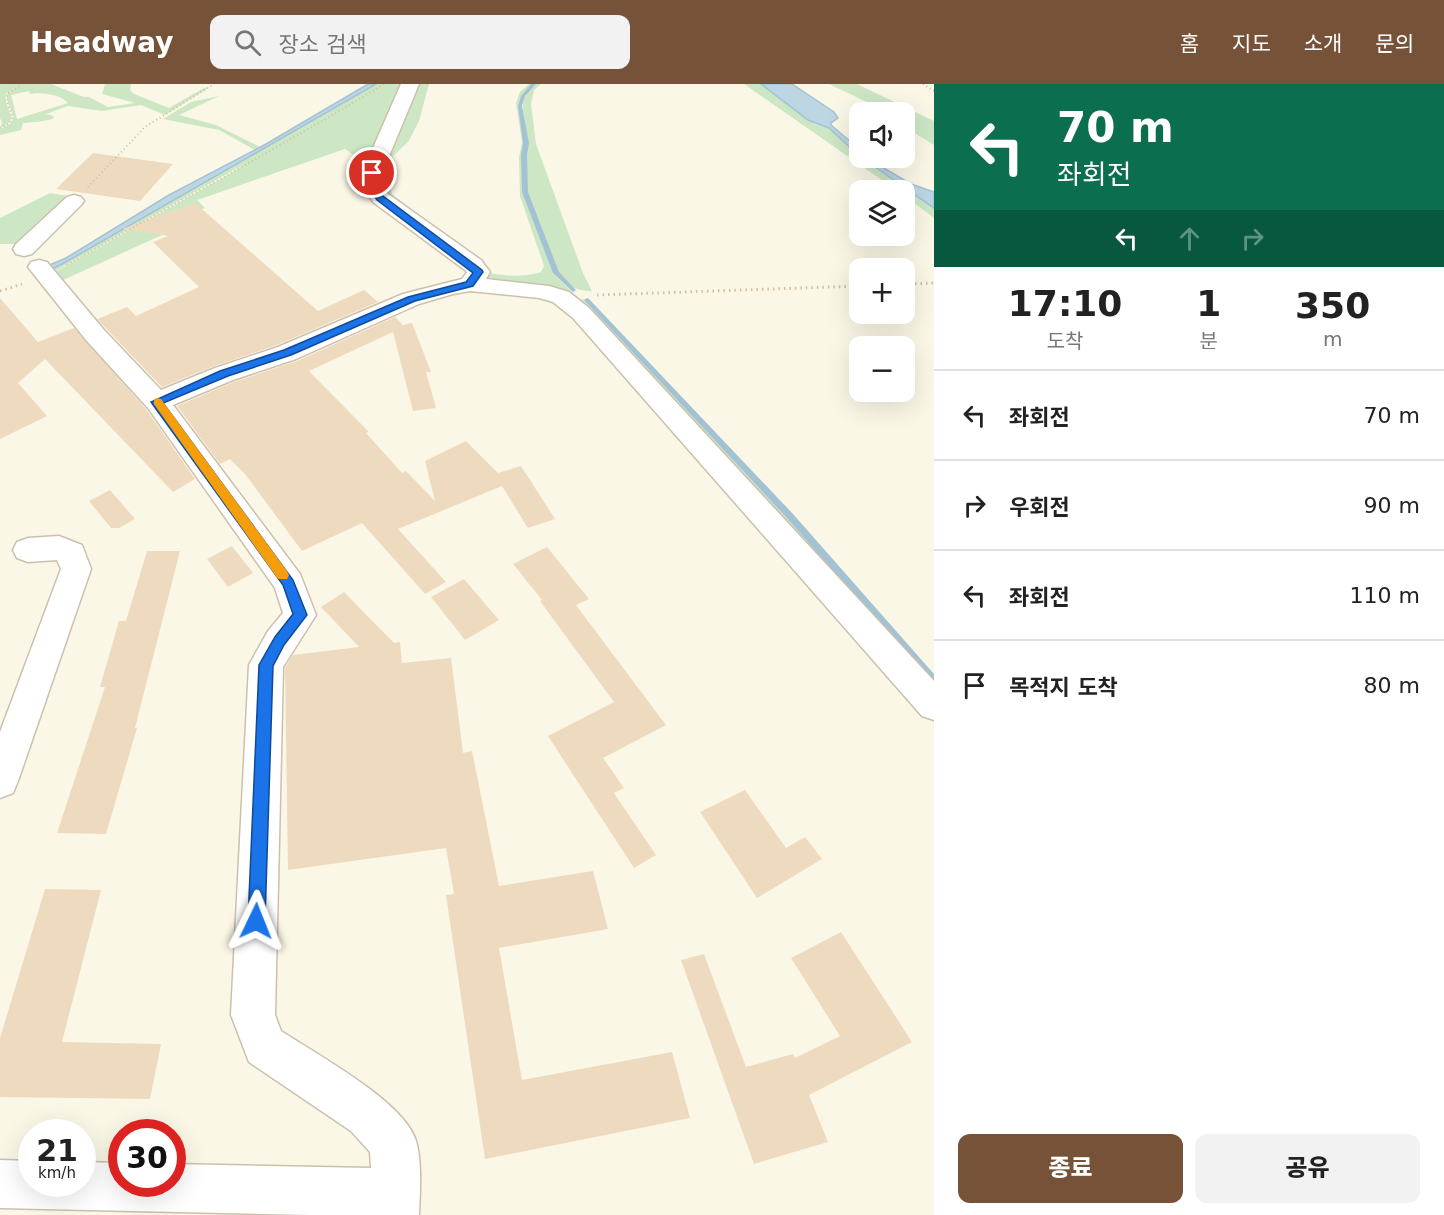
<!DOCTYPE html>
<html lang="ko">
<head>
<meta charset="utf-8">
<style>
	body { margin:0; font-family:"DejaVu Sans","Noto Sans KR",sans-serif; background:#f2f2f2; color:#222; height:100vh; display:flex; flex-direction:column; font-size:22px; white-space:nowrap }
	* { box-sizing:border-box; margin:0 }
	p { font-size:20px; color:#767676 }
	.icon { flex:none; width:33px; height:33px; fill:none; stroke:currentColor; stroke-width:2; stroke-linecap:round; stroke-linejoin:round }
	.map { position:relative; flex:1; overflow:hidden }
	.drawer { display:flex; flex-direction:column; background:#fff; width:510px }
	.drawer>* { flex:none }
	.guide { background:#0b6e4f; color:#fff; overflow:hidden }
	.buttons { position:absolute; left:849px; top:18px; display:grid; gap:12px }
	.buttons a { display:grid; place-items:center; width:66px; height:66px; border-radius:12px; background:#fff; box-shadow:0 6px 24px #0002; font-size:30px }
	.speed { position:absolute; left:18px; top:1035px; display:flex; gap:12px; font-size:30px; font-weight:700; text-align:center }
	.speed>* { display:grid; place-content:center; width:78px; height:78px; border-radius:50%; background:#fff; box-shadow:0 6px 24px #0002; line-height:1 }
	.speed small { font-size:15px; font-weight:400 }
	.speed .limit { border:9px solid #d22; background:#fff; color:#111 }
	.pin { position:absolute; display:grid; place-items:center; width:51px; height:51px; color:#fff; margin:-26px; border:3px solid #fff; border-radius:50%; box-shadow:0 2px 6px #0007 }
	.me { position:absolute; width:66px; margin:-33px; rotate:2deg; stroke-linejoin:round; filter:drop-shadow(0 0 4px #0008) }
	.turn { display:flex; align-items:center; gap:21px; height:126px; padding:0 24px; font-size:27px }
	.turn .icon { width:78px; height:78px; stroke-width:2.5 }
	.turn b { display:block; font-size:42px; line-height:51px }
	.lanes { display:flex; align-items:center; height:57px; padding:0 24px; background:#0003; justify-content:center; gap:30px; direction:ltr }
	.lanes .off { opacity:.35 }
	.eta { display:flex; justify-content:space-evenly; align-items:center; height:102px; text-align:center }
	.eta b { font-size:36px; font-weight:800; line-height:42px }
	.cta { display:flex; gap:12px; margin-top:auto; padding:12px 24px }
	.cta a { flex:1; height:69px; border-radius:12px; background:#765238; color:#fff; font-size:24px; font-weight:800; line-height:69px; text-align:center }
	.cta a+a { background:#f2f2f2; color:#222 }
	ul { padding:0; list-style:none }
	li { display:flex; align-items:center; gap:18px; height:90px; padding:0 24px; border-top:2px solid #e0e0e0 }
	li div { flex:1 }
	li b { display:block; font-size:22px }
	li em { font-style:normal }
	header { display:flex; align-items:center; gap:36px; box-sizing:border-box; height:84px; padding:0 30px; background:#765238; color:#fff }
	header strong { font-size:28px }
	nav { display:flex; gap:33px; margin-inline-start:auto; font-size:21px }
	.search { width:420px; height:54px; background:#f2f2f2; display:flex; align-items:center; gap:15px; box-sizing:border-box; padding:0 21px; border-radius:12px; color:#767676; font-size:22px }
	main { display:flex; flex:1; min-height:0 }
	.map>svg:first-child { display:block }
	.green { fill:#cde7c5; fill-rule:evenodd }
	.water { fill:#bcd6e3; stroke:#a3c3d4; stroke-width:1.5 }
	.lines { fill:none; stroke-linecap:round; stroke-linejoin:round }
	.stream { fill:#a3c3d4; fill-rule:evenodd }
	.building { fill:#eedbbf }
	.minor-casing { stroke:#ccc0ad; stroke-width:3 }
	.path-far1 { stroke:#d3bfa3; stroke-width:2; stroke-dasharray:1 3; stroke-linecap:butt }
	.path { stroke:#d3bfa3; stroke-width:3; stroke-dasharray:1.5 4; stroke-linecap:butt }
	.minor { fill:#fff; fill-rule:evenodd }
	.route { fill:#1a73e8; stroke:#114b97; stroke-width:1.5 }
	.slow { fill:#f59e0b }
</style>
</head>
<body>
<header>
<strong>Headway</strong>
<div class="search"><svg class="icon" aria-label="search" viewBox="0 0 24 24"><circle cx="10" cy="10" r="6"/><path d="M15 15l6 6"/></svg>장소 검색</div>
<nav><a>홈</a><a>지도</a><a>소개</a><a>문의</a></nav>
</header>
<main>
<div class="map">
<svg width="934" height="1131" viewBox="0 0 934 1131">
	<rect width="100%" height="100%" fill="#fbf7e6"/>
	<path class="green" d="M0,0h51l33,13h5l19,10 27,-4 -33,-9 3,-10h26l-1,6 4,4 35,14 35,-20 6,-1 -45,28 -24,-10 -39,6 -34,-5 -22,8 7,2 1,2c-9,4 -21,4 -31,5l-2,7 -21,5v-6l10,-5 4,-6 -7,-18v-6l11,-9 -12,9 -1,6 7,18 -4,6 -8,4 2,-5 -2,-5zM29,7l1,3c10,-2 30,0 38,9l-51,16 -6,-24z
		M376,0h30l-36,83 -25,-18 -148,51 8,8 -26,11 5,6 -123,56 -8,-8 178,-100 15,-10 -185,105 -9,5 -2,-3z
		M414,0h15l-10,37 -10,20 -16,15 -4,29 3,9 77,60 -85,-57 -7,-24z
		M529,0h3l-11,12 -2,10 6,37 -3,12 1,37 13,29 18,53 19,19 -6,1 -84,-13 1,-9c21,4 37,6 57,0l3,-6 -24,-70 -1,-39 3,-15 -6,-39 4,-11z
		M535,0h6l-7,6 -3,14 5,40 47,129 9,18c-39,1 -41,-42 -53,-71 -4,-9 -12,-20 -13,-30 -2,-15 1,-31 1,-46 1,-23 -14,-43 8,-60z
		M744,0h17l54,40 14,4 31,30 74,50v10l-29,-22 -1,-6h-8z
		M829,0h28l77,37v24l-29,-18 -1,-15h-22l-11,-8z
		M219,12l-40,19 37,10 44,22 -5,3 -36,-20 -56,-11 28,-17z
		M50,109l24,4 -58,47h-16v-26z
		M581,215l5,1 202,217 146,168 -356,-385z"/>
	<path class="water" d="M368,0h8l-310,178 -16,8 -3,-4 19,-8 103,-63 97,-51z
		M761,0h31l42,28 4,6 -7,5v2l27,23 1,8 -30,-28 -21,-8z
		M862,74h5l44,26 23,8v16z"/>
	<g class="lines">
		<path class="stream" d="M531,0h5l-11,12 -3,10 7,37 -2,12 1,37 31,80 16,17 1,1 -3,2 -20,-19 -31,-81 -1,-37 2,-12 -5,-37 3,-10z
			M587,214l2,1 204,215 141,160v11l-3,-1 -144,-166 -202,-217 -1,-1z"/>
	</g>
	<path class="building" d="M93,69l80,11 -33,37 -84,-12z
		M195,119l123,108 46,-21 14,12 -101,43 -63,21 -52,21 -65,-68 30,-12 9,9 63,-29 -46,-45 15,-6 -46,-7z
		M0,214l38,44 36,-14 72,81 49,70 -22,13 -128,-133 -27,24 29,33 -47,23z
		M395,233l8,8 9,-2 19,49h-5l10,36 -23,3 -20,-79 -84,39 60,61 -3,1 36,40 4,-2 29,30 -10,-40 41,-20 32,32 23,-7 34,53 -27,9 -26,-42 -104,43 48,53 -21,12 -63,-71 -60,28 -57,-77 -15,-15 -10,5 -43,-58 57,-24 63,-21z
		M110,406l25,29 -16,9h-8l-22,-27z
		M232,462l21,27 -25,14 -21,-28z
		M547,463l42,52 -13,6 90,120 -63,33 21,30 -10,5 42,62 -22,13 -86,-132 66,-34 -74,-101 2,-1 -29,-36z
		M147,467h33l-45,177h2l-31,106 -49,-1 48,-146h-5l19,-66h7z
		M464,495l35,41 -34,20 -34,-43z
		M344,508l50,51 6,-1 2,21 49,-5 12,95 9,-2 27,135 94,-15 15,58 -109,19 23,132 150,-28 18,66 -205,41 -39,-264 8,-1 -8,-46 -158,22 -3,-202 8,-13 66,-8 -38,-40z
		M745,706l41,58 19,-11 17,22 -65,39 -57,-86z
		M45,805l56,1 -39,152 99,2 -11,55 -150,-2v-59z
		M841,848l71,110 -103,53 19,47 -74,22 -73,-204 23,-6 42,113 47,-13 2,4 45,-22 -49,-78z"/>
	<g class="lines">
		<g class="minor-casing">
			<path id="minor" d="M401,0h18l-37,89 1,14 5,7 93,66 9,12 -4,7 63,7 20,6 20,16 345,373v39l-12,-4 -349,-398 -20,-16 -14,-4 -69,-7 -17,3 -34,10 -123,55 -63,21 -60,25 127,169 16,41 -33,52 -8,348 6,16c35,23 124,71 135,110 6,20 4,52 3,74h-110l-309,-7v-48l32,1v23h50v-22l40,1v21h50v-20l199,4 -1,-16 -19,-21 -102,-69 -18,-47 18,-350 19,-34 15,-18 -8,-25 -127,-180 -62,-68 -58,-73 3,-5 8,-2 8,2 57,68 57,60 54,-22 63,-21 125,-53 59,-15 5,-7 -2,-2 -92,-68 -10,-15 -1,-14z
				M74,111l7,2 3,4 -3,4 -49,49 -8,2 -8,-2 -3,-5 3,-5 51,-47z
				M59,452l23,9 9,24 -73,212 -5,12 -13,5v-66l61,-163 -4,-9 -29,2 -11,-4 -4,-8 4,-8 11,-4z"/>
		</g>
		<path class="path-far1" d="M923,0l11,7
			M0,44l9,-4 4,-6 -7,-18 1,-6 15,-10
			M88,103l57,-60 69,-43
			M67,181c105,-61 213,-117 317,-181"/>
		<path class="path" d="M904,200l30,-1
			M0,207l22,-7
			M597,211l263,-9"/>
		<use href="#minor" class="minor"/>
	</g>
	<path class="route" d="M372,86l4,3 2,14 5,9 99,74 1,2 -10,14 -58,15 -124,54 -63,21 -65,27 130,177 14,35 -23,30 -11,21 -8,255 -3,6 -6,3 -6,-3 -2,-6 11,-256 16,-28 18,-23 -10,-29 -132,-183 69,-31 64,-21 124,-53 58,-15 7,-9 -96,-73 -8,-13 -1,-14z"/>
	<path class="slow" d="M157,314l4,1 126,172 2,4 -2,4h-9l-124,-175v-5z"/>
</svg>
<div class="buttons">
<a><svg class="icon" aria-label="sound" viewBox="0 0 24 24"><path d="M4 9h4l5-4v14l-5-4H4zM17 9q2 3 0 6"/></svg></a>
<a><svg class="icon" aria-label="layers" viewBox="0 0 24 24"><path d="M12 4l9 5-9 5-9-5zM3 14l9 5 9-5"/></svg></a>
<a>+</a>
<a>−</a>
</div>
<div class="speed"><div>21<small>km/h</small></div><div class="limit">30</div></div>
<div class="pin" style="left:372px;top:89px;background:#d93025"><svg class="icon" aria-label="arrive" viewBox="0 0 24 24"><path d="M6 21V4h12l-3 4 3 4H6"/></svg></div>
<svg class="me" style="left:256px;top:837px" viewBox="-20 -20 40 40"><path d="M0-17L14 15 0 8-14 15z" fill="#1a73e8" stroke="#fff" stroke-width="4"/></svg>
</div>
<section class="drawer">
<div class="guide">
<div class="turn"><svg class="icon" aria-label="left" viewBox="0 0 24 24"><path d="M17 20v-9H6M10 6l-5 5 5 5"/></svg><div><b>70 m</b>좌회전</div></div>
<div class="lanes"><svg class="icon" aria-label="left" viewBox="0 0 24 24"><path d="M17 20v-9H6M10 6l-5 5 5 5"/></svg><svg class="icon off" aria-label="ahead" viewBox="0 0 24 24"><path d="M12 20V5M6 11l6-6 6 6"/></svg><svg class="icon off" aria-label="right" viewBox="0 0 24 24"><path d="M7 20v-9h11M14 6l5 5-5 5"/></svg></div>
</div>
<div class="eta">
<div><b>17:10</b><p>도착</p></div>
<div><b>1</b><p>분</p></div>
<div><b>350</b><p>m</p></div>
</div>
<ul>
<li><svg class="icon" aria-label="left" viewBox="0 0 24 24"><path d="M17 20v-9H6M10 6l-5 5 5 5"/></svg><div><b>좌회전</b></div><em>70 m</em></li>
<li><svg class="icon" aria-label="right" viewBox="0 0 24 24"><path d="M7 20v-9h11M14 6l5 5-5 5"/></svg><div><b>우회전</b></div><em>90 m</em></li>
<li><svg class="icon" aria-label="left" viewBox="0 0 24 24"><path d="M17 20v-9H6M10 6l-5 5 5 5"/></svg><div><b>좌회전</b></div><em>110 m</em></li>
<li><svg class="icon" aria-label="arrive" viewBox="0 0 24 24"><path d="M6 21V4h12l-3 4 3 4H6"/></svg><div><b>목적지 도착</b></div><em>80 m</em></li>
</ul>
<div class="cta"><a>종료</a><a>공유</a></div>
</section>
</main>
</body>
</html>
